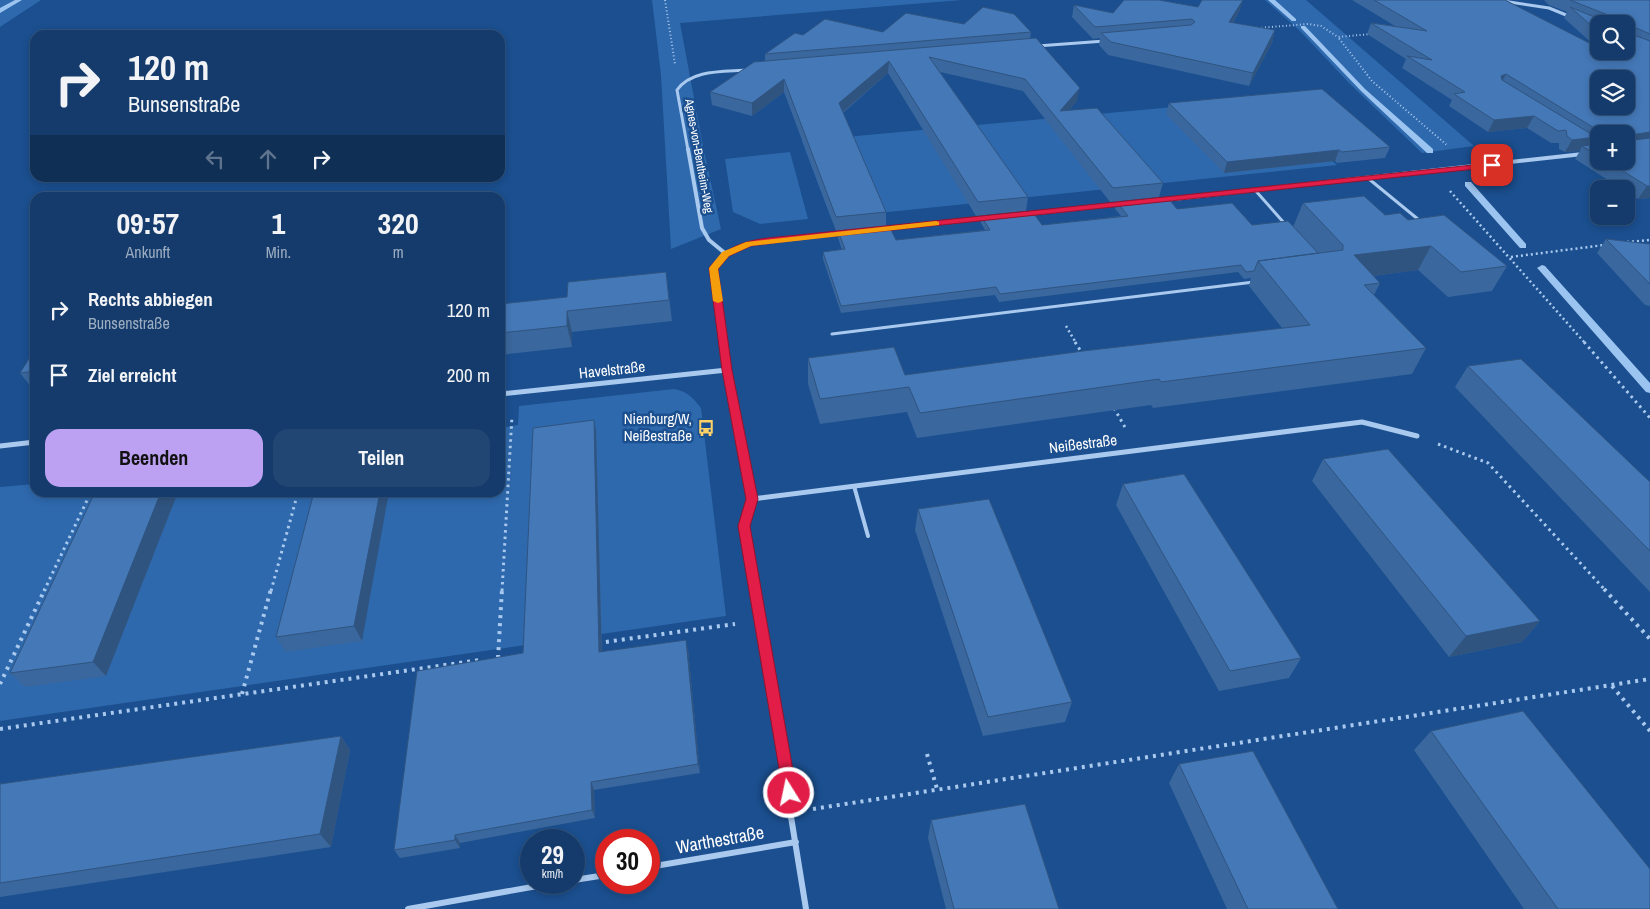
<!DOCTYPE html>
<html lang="de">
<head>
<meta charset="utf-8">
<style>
	body { margin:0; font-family:"Archivo Narrow",sans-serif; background:#214673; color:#f1f3f6; height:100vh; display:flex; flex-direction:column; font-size:19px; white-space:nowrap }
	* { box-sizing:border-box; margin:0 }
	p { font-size:16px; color:#9dadc1 }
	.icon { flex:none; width:28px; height:28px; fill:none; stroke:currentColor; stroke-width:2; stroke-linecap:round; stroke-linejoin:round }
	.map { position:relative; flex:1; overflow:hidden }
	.sheet { position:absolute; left:30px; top:192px; width:475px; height:305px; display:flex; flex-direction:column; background:#143b6b; border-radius:15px; box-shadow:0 2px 8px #0003,0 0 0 1px #33557e }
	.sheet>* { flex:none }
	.guide { position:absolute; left:30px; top:30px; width:475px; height:152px; border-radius:15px; box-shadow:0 2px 8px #0003,0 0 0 1px #33557e; background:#143b6b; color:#f1f3f6; overflow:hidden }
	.fabs { position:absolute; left:1590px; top:15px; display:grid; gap:10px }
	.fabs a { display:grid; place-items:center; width:45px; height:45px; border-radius:10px; background:#143b6b; box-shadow:0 2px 8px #0003,0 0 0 1px #33557e; font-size:25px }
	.speed { position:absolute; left:520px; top:829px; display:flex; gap:10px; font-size:25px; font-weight:700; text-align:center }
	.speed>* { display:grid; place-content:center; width:65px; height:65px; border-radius:50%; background:#143b6b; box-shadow:0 2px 8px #0003,0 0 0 1px #33557e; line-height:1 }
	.speed small { font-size:12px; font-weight:400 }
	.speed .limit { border:8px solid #d22; background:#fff; color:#111 }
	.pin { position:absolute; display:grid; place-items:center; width:42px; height:42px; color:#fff; margin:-21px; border-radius:10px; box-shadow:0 2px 8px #0006 }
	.me { position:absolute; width:55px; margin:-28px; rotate:350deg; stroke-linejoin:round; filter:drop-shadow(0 0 4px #0008) }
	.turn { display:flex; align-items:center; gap:18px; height:105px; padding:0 15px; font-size:22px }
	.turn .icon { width:65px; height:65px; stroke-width:2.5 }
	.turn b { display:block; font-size:35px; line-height:42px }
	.lanes { display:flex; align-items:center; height:48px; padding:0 15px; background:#0003; justify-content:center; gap:25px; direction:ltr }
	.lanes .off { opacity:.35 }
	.eta { display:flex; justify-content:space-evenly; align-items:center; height:85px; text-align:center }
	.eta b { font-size:30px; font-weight:800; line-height:35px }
	.button { display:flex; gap:10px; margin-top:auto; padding:10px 15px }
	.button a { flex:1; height:58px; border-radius:15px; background:#bca0f2; color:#111; font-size:20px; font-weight:800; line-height:58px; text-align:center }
	.button a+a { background:#214673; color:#f1f3f6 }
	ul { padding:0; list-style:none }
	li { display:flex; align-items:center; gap:15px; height:65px; padding:0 15px }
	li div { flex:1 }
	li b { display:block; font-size:19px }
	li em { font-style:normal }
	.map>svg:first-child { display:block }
	.green { fill:#2e69ad }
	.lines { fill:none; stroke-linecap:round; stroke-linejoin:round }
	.stream { fill:#9cc4f0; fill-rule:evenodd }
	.path-far3 { stroke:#a9c9ee; stroke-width:2; stroke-dasharray:1 2.5; stroke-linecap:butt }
	.path-far2 { stroke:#a9c9ee; stroke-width:2.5; stroke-dasharray:2 3; stroke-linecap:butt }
	.path-far1 { stroke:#a9c9ee; stroke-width:3; stroke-dasharray:2.5 4; stroke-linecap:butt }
	.path { stroke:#a9c9ee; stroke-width:4; stroke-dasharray:3 5; stroke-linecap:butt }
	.service-far1 { stroke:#a9c9ee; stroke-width:3 }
	.service { stroke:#a9c9ee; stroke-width:4 }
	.minor-far3 { stroke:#a9c9ee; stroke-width:3 }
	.minor-far2 { stroke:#a9c9ee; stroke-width:4 }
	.minor-far1 { stroke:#a9c9ee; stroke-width:5 }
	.minor { stroke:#a9c9ee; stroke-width:6 }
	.wall { fill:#3a679d; fill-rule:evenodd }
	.shaded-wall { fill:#305480 }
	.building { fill:#4478b7; stroke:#305480; fill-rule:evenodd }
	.route { fill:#e11d48; stroke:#92132f }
	.slow { fill:#f59e0b }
	.labels { text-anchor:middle; stroke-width:5; stroke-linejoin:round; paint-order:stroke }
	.far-street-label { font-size:12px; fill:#fff; stroke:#1b4f8f }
	.street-label { font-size:15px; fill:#fff; stroke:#1b4f8f }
	.poi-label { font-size:15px; fill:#fff; stroke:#1b4f8f; text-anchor:end }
	.near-street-label { font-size:18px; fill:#fff; stroke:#1b4f8f }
</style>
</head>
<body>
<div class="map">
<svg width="1650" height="909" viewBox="0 0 1650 909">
	<rect width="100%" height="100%" fill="#1b4f8f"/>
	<path class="green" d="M0,0h41l-41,27z
		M652,0h310l-282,23 23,123 18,83 -50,20 -10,-174z
		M1265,0h41l168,146 -52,7 -71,-68 -52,-55z
		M1261,99l76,66 -506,53 -29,-77z
		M790,152l18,67 -48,5 -27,-12 -8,-53z
		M674,389c13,2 19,9 27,19l25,208 -726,105v-234l35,-3v8h465v-64l18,-3 1,-19z"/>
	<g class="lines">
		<path class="stream" d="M15,0h7l-22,13v-5z
			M1268,0h7l21,19v2h-4z
			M1301,26h4l60,63 68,60v4h-6l-66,-62 -60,-63z
			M1465,182h6l55,62v4h-6l-55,-62z
			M1542,265l3,1 105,117v10l-4,-1 -107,-122 -2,-2z"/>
		<path class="path-far3" d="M665,0l10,64
			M1258,28l50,-4 13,2 17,11
			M1371,34l-33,3 34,44 76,65"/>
		<path class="path-far2" d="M1450,191l135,152
			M1627,242l23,-2
			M1511,257l93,-12
			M1066,326l10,17"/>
		<path class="path-far1" d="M1075,342l7,11
			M1584,342l66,76
			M1114,408l12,21
			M1438,444l50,19 118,128
			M44,591l47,-99
			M271,591l27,-99
			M502,591l10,-175"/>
		<path class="path" d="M1604,589l46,50
			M598,643l137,-19
			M498,658l4,-69
			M0,684l45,-95
			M1612,686l38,45
			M242,694l29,-105
			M0,729l480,-69
			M927,754l10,35
			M813,809l837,-130"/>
		<path class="service-far1" d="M1369,179l50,41
			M1255,190l30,34
			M832,334l422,-52"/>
		<path class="service" d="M854,486l14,50"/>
		<path class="minor-far3" d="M1496,0l53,8 22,9
			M1037,46l68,-5
			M688,150l-11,-60c15,-21 47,-18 70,-20"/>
		<path class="minor-far2" d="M688,149l14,79 7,12 17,14
			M1164,200l419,-46
			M1028,214l93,-10
			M883,229l104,-11
			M724,343l-10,-75 12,-14 23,-10 96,-11"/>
		<path class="minor-far1" d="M723,342l4,28 25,129 -8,27 10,65
			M500,394l227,-24
			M0,446l35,-4
			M752,499l610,-77 55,14"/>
		<path class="minor" d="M754,589l52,320
			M649,867l147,-25
			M574,880l32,-5
			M408,909l152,-27"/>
	</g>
	<path class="wall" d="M1352,0h153l91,47 -32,-29 3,-6 -18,-7 -5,-5h106v198l-12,1 -12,-7v-3h-4l-47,-30 5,-8 -15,1 -6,-3v-6h-8l-24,-15 -39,4 -39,-26 3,-6 -50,-32 4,-9 -39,-25 4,-11 24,3zM1599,24l27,27h-27zM1599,134h27v27h-27z
		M1074,5l39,8 85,-6 42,3 -7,13 42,7 -3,13 -23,43 -141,-31 -9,-10 1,-7 -7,1 -21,-22z
		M964,24l67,8 -1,7 47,62 -8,9 94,73 -4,14 -49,5 -87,-111 -83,-19 88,125 -2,14 -50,5 -88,-143 -45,40 43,99v14l-50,5 -52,-139 -32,24 -40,-11 -2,-13 55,-31v-7l38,-19 80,-3z
		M1169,103l221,44 -5,11 -48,5 -2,-2 -111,12 -58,-59z
		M1117,202l60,7 75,16 41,2 10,-24 82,12 23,5 99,46 -15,25 -44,6 -30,-27 -45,6 7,7 -6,12 52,53 -14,26 -259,34 -2,-3 -234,33 -10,-26 -87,12 -12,-40v-26l97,17 377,-47 -33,-42 2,-8 -7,1 -6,-7 -239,30 -4,-7 -154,18 -18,-54v-7l19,-2 -4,-12v-7l58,9 89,-10 -4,-7v-7l61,9 79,-9 -6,-7z
		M1606,239l44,5v62l-5,-1 -48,-52z
		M666,272l6,49 -100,11v15l-72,8v-51l67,-7z
		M35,349v43l-15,-19z
		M1468,366l182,116v110l-195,-205z
		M596,430l6,222 86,-3 12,124 -106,17 1,28 -135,25v5l-60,10 -6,-8 129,-197z
		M1323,459l217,162 -18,21 -73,15 -137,-176z
		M1123,484l178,174 -12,20 -70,13 -103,-186z
		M95,492h83l-72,184 -81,11 -15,-14z
		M314,492l48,149 -76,11 -10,-15z
		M918,509l154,193 -7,20 -82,14 -68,-206z
		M1431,731l219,178h-126l-110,-159z
		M341,736l9,14 -19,97 -331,50v-113z
		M1179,764l159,145h-111l-58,-126z
		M931,820l128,89h-113l-18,-71z"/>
	<path class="shaded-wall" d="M1243,0l-3,10 -14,24 3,-12z
		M1275,30l-3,13 -23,43 4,-13z
		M889,61l-1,12 -50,43 1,-13z
		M1506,74l-6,12 1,-10z
		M784,79v13l-32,24v-13z
		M1080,88l-3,13 -17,21v-11z
		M1534,116l-7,12 -39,4 6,-12z
		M1650,132v11l-24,4 5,-12z
		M1596,137l-8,13 -6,-4 -2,5 -15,1 7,-12z
		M1339,150l-4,11 -111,12 3,-11z
		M1647,186h3v12l-12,1z
		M1431,246l-13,24 -76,10 12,-25z
		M567,311l5,21v15l-5,-21z
		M594,420l2,10 6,232 -3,-10z
		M161,492h17l-72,184 -13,-14z
		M380,492h9l-27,149 -8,-15z
		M1540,621l-18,21 -73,15 17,-21z
		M686,640l2,9 12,124 -2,-9z
		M341,736l9,14 -19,97 -11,-13z
		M591,782l3,8 1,28 -3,-8z
		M455,835l5,8v5l-5,-8z"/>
	<path class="building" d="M1124,0h35l39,7 4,-7h41l-14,22 46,8 -22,43 -142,-31 -10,-9 90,-8 4,-3 -3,-3 -97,8 -21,-22 39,8z
		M1374,0h131l94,48v3h6l9,5 4,-5h8v-27h-27v8l-29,-25 34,14 4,-2v-4l-38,-15h80v34l-16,-7 -4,2 1,5 19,7v91l-19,3v3l3,2 16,-2v48h-3l-40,-25h19v-27h-22l-98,-60 -5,2 1,4 94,57 -24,3 -5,-4 -1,-6 -8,1 -24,-15 -40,4 -40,-26 11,-2 -58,-36 25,4 -61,-37 56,8zM1599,79h27v27h-27z
		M983,7l31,7 17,18 -266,22 30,-21 8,2 22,-16 58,13 23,-19 58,11z
		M1036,38l44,50 -20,23 37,-3 66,75 -50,5 -88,-109 -96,-22 99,140 -50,5 -89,-141 -50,42 47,109 -50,5 -52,-138 -32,24 -42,-11 44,-30z
		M1322,89l68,58 -48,5 -3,-2 -112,12 -58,-59z
		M1599,144v12l-17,-10z
		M1364,196l21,19 15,-2 8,7 36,-5 63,51 -46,6 -30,-26 -77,9 26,28 -16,2 62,63 -265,34 -2,-3 -239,34 -11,-26 -89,12 -12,-41 86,-11 11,28 178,-24 227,-26 -52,-64 85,-11v-5l-40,-42z
		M1167,197l10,12 55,-6 20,22 36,-4 30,32 -60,8 -4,10 -8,1 -5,-7 -241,29 -4,-7 -155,19 -18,-54 22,-3 -7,-18 51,-5 7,14 94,-10 -9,-14 51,-5 10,14 86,-9 -11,-14z
		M1606,239l44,5v40z
		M666,272l3,28 -102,11v15l-67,7v-29l67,-7 1,-15z
		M35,349v22l-15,2z
		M1521,359l129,123v69l-182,-185z
		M594,420l5,232 87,-12 12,124 -107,18 1,28 -137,25v5l-61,10 23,-179 106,-18 10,-225z
		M1388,449l152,172 -74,15 -143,-177z
		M1184,474l117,184 -71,13 -107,-187z
		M95,492h66l-68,170 -83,11z
		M314,492h66l-26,134 -78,11z
		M989,499l83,203 -84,15 -70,-208z
		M1523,711l127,158v40h-92l-127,-178z
		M341,736l-21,98 -320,49v-99z
		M1253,751l85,158h-90l-69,-145z
		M1025,804l34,105h-105l-23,-89z"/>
	<path class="route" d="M1492,163l4,2 -1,2 -697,73 -47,6 -22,10 -11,13 14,101 26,129 -8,27 47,267 -3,5 -5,2 -5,-2 -46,-272 8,-27 -24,-129 -13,-102c24,-31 53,-29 89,-33z"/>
	<path class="slow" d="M936,221l3,1v3l-188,21 -22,10 -11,13 5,32 -5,2 -5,-2 -4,-33 13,-16 24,-10z"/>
	<defs>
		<g id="bus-bare" transform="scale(1.35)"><path d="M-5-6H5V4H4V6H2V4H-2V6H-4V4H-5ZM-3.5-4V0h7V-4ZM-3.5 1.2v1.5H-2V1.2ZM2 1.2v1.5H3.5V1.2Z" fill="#ffd166" stroke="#1b4f8f" stroke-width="2.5" paint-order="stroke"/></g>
	</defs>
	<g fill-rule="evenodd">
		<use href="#bus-bare" x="706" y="428"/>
	</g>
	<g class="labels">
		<g class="far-street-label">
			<text transform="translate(699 156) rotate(80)" y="4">Agnes-von-Bentheim-Weg</text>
		</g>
		<g class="street-label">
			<text transform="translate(612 370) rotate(-6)" y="5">Havelstraße</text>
			<text transform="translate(1083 444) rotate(-7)" y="5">Neißestraße</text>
		</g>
		<g class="poi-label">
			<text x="692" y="424">Nienburg/W,<tspan x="692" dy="17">Neißestraße</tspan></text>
		</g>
		<g class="near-street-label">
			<text transform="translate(720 840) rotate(-10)" y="6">Warthestraße</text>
		</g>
	</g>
</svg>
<div class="fabs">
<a><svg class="icon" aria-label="search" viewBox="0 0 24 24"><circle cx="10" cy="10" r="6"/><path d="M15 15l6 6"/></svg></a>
<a><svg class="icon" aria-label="layers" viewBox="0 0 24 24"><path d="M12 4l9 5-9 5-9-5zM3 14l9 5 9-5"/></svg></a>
<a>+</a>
<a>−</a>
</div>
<div class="speed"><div>29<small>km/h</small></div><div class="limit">30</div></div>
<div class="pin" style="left:1492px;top:165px;background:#d93025"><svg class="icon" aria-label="arrive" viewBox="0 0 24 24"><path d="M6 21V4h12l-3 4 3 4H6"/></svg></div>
<svg class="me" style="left:789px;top:793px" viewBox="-20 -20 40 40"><circle r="17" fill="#e11d48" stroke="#fff" stroke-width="3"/><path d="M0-11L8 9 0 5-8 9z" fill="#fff"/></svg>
<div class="guide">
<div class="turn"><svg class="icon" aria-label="right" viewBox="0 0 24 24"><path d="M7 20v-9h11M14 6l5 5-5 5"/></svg><div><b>120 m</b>Bunsenstraße</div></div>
<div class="lanes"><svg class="icon off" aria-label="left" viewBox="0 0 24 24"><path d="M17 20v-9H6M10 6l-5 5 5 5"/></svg><svg class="icon off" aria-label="ahead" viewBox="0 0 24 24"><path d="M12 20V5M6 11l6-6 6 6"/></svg><svg class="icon" aria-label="right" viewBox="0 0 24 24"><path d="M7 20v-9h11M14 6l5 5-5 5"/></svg></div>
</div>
<section class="sheet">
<div class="eta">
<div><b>09:57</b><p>Ankunft</p></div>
<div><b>1</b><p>Min.</p></div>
<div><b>320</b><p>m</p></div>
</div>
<ul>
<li><svg class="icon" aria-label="right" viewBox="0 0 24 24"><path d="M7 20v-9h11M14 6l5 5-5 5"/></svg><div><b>Rechts abbiegen</b><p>Bunsenstraße</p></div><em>120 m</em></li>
<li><svg class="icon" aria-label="arrive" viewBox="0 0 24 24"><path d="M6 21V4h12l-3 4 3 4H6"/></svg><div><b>Ziel erreicht</b></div><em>200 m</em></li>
</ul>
<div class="button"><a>Beenden</a><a>Teilen</a></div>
</section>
</div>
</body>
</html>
